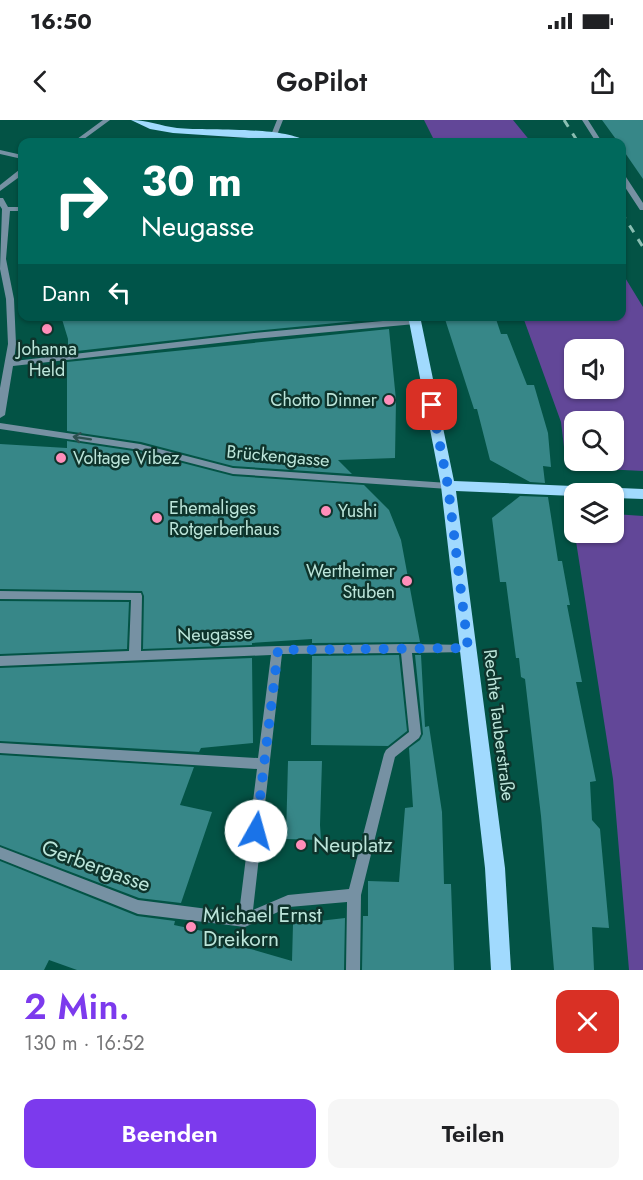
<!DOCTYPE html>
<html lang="de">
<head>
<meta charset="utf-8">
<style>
	body { margin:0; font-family:Jost,sans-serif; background:#f6f6f6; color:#202124; height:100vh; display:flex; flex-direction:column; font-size:22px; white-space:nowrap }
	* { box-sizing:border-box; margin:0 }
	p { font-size:20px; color:#757577 }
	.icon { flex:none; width:33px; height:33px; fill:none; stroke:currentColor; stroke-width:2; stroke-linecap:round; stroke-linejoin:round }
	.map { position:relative; height:850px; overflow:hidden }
	.side { display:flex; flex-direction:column; background:#fff; flex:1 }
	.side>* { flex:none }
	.banner { position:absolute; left:18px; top:18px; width:608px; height:183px; border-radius:12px; box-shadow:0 2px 4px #0004; background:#00695c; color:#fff; overflow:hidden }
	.controls { position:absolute; left:564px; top:219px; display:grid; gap:12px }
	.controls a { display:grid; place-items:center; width:60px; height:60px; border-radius:12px; background:#fff; box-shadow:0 2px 4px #0004; font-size:30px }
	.pin { position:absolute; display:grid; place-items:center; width:51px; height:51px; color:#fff; margin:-26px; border-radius:12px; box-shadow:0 3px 9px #0006 }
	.me { position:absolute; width:66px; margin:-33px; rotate:7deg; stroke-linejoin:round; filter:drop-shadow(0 0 4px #0008) }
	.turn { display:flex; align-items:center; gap:21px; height:126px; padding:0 24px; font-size:27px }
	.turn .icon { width:78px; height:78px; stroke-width:2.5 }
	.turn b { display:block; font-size:42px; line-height:51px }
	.then { display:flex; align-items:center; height:57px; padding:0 24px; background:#0003; gap:12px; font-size:22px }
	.round { display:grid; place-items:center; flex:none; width:63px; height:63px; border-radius:12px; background:#f6f6f6 }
	.overview { display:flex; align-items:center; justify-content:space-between; height:102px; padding:0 24px }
	h1 { font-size:36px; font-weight:600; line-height:45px; color:#7c3aed }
	.button { display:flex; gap:12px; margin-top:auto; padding:12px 24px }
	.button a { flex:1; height:69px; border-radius:12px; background:#7c3aed; color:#fff; font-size:24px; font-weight:600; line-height:69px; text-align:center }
	.button a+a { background:#f6f6f6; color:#202124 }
	.status { display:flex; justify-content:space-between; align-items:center; height:42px; padding:0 30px; background:#fff; direction:ltr }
	.status svg { height:16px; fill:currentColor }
	header { display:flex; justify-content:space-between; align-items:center; height:78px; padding:0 24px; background:#fff; font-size:27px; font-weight:600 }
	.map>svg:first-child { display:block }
	.water { fill:#624798; fill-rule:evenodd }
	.pier { fill:#035345 }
	.building { fill:#378788 }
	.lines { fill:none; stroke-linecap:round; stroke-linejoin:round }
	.minor { fill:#7691a3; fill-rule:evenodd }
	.major { fill:#a1dafe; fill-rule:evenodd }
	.rail { stroke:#8abeb2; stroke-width:3; stroke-dasharray:8 8; stroke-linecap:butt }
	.oneway { stroke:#2d5050 }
	.route { stroke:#1a73e8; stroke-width:10; stroke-dasharray:0 18 }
	.poi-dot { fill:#ff8eba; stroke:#0e342c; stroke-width:2 }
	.labels { text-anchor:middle; stroke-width:5; stroke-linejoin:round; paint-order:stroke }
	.poi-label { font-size:18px; fill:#bce5da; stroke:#0e342c; text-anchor:start }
	.street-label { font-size:18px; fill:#bce5da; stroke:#0e342c }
	.near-poi-label { font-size:21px; fill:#bce5da; stroke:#0e342c; text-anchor:start }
	.near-street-label { font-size:21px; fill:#bce5da; stroke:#0e342c }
</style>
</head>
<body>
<div class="status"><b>16:50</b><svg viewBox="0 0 49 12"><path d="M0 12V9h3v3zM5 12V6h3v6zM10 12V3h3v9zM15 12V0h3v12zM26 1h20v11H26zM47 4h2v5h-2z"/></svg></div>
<header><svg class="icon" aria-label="back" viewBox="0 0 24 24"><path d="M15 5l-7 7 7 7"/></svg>GoPilot<svg class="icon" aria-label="share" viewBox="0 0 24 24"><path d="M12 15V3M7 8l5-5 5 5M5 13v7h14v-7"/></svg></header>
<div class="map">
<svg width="643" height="850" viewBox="0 0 643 850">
	<rect width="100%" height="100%" fill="#035345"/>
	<path class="water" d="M424,0h89l18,22h-96z
		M621,151l22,36v663h-14l-16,-191 -40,-257 -12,-100 -38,-105 98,-1zM574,230h40v38h-40zM574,302h40v38h-40zM574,374h40v38h-40z"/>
	<path class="pier" d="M563,347l80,4v45l-29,-2v-20h-40v18h-6z"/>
	<path class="building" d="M602,0h41v59l-22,-32v-5h-3z
		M61,196h326v2l-133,13 -186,21v-13z
		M444,196h51l6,18h6l20,51h7l14,48 3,34 -8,-1 2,17 -15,-1 -40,-22 -13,-51h-3z
		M389,209l7,71 -1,58 -57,2 14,14 -119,-8 -92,-24 -74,-11v-69z
		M67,321l73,11 93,24 131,9 25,25 12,30 19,102 -108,1v-4l-60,4v2l-109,4 1,-53 -2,-5 -142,-2v-145l67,4z
		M520,376l28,1 10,64h4l8,44h-3l15,77h-6l20,99 -6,1 2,38 8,9 9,99 -17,-1 2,43h-40l-13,-154 -16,-137 -4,-2 -2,-19h-3l-10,-76h-6l-8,-64z
		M0,481l129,1 -2,47 -127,5z
		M399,535l8,76 -19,15 -77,-1 1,-89z
		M415,535h6l4,72 4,-1 13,86 2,72h7l3,86h-92l1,-54h5v-35l31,1 6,-74 8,-1 -4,-59 11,-8 3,-6z
		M252,538l1,85 -52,5 -2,4 -199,-11v-73z
		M0,635l194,12 -14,38 32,7 -31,91 -42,-5 -139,-53z
		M288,641h34l-2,64 1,15 -35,-1z
		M0,741l137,55 38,5 -1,4 57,12 -1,6 62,18 1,-37 52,-6 -1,52h-267l-28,-10 -5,10h-44z"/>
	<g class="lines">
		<path class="minor" d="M103,0h7l-30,22h-7z
			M277,0h6l-6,15 -3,2 -3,-2z
			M582,0h6l14,22h-6z
			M0,30l22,5v4l-22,-5z
			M19,50h3v5l-22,16v-6z
			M621,54h3l19,29v7h-3l-19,-29z
			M0,78h3l5,9h14v4h-12l-4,48 8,40 2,45 -2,17 240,-28 161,-15 4,3 -4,3 -161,15 -241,27 -8,49 -5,3v-30l8,-44 -2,-45 -6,-30 2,-60 -2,-3z
			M0,303l140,21 93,24 215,15 5,3 -5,3 -215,-15 -93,-24 -140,-21z
			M0,471l141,2 1,3 -1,55 136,-5 129,-2 66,1 2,3 -2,3 -4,1 -56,1 9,81 -2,4 -24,19 -34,138 -1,75h-14l1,-68 -58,5 -44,20 -107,-13 -138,-55v-12l138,53 101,13 18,-144 -257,-16v-10l258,15 13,-103 -271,11v-10l129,-5 2,-51 -131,-1zM401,533l8,79 -23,18 -2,4 -35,135 -61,6 -35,15 29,-256z"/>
		<path class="major" d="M131,0c16,0 30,6 46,8 30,3 108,-2 130,14l-134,-9 -23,-4z
			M408,196h12l34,165 189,8v10l-29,-1v-4h-40v2l-118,-5 49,377 6,102h-20l-6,-102 -44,-382z"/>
		<path class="rail" d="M564,0l14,22
			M621,92l22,35"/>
	</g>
	<defs><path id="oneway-shaft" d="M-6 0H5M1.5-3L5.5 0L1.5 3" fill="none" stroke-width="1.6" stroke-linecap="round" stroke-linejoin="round" transform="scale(1.5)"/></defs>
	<use class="oneway" href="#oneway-shaft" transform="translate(82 318) rotate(-171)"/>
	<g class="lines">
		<path class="route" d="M256,711l22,-181 190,-2 -20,-162 -16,-81"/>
	</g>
	<g class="poi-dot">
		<circle cx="47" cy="209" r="6"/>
		<circle cx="389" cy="280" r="6"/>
		<circle cx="61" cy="338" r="6"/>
		<circle cx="326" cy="391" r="6"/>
		<circle cx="157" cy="398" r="6"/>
		<circle cx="407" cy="461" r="6"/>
		<circle cx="301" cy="725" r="6"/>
		<circle cx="191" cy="807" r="6"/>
	</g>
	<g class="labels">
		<g class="poi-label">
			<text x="47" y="235" text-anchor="middle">Johanna<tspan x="47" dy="21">Held</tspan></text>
			<text x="377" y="286" text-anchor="end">Chotto Dinner</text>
			<text x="73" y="344">Voltage Vibez</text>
			<text x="169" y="394">Ehemaliges<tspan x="169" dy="21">Rotgerberhaus</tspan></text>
			<text x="338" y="397">Yushi</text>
			<text x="395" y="457" text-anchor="end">Wertheimer<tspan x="395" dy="21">Stuben</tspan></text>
		</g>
		<g class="street-label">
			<text transform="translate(278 336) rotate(5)" y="6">Brückengasse</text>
			<text transform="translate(215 514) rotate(-2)" y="6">Neugasse</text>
			<text transform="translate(499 605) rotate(83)" y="6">Rechte Tauberstraße</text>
		</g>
		<g class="near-poi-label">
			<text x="313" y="732">Neuplatz</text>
			<text x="203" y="802">Michael Ernst<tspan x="203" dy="24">Dreikorn</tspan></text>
		</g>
		<g class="near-street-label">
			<text transform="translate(96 746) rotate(20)" y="7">Gerbergasse</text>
		</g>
	</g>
</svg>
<div class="controls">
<a><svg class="icon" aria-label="sound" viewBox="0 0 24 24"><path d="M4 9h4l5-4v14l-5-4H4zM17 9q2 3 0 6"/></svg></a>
<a><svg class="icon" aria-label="search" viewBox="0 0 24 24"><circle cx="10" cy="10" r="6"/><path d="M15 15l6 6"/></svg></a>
<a><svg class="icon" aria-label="layers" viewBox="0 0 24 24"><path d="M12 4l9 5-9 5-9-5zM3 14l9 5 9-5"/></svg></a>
</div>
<div class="pin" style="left:432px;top:285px;background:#d93025"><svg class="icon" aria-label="arrive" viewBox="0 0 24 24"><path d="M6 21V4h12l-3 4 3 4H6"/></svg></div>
<svg class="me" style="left:256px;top:711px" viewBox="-20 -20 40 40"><circle r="19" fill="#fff"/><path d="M0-13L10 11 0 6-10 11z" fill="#1a73e8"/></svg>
<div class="banner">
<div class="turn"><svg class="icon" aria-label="right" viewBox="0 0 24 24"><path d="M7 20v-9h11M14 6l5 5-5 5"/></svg><div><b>30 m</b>Neugasse</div></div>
<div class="then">Dann<svg class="icon" aria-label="left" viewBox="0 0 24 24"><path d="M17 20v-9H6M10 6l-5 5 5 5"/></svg></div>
</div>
</div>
<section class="side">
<div class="overview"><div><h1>2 Min.</h1><p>130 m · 16:52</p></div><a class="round" style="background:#d93025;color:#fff"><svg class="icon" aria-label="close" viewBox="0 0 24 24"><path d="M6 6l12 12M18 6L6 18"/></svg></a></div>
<div class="button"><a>Beenden</a><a>Teilen</a></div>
</section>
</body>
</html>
